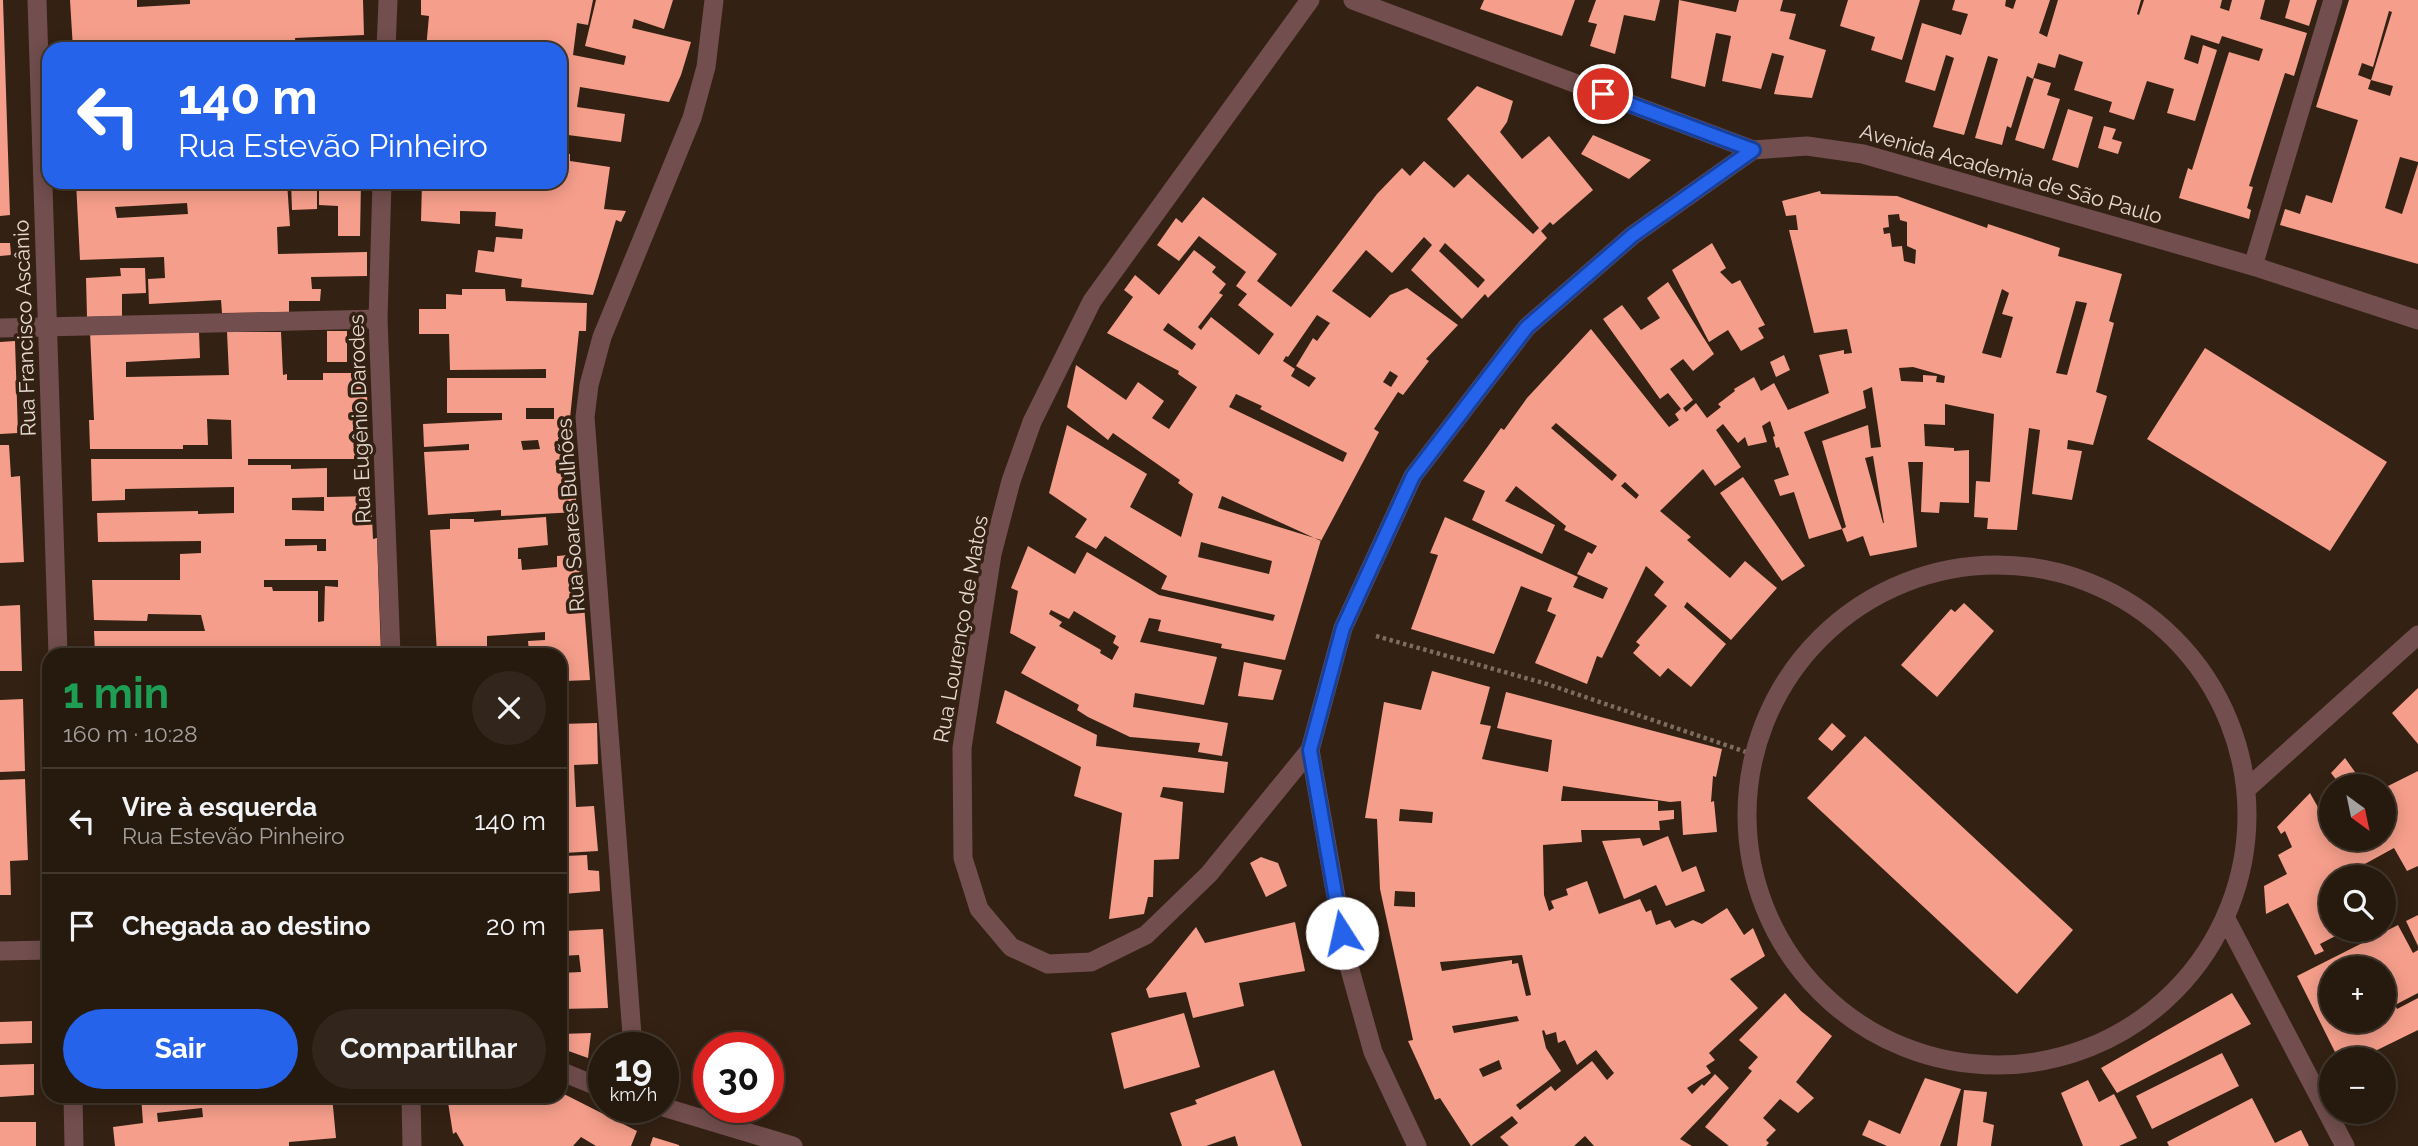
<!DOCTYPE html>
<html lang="pt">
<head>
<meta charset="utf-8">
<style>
	body { margin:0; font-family:Raleway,sans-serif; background:#32261c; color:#f1f3f6; height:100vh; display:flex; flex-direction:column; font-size:26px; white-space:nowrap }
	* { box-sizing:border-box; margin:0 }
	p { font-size:23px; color:#a4a09e }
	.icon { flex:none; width:38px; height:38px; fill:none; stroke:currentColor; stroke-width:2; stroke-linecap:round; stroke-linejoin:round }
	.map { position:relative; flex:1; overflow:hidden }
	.details { position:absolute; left:42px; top:648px; width:525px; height:455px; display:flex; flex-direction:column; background:#26190e; border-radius:21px; box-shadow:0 4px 18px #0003,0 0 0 2px #42382e }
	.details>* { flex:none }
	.banner { position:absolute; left:42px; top:42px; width:525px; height:147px; border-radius:21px; box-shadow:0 4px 18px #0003,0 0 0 2px #42382e; background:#2563eb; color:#fff; overflow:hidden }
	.needle { width:46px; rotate:147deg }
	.buttons { position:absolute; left:2319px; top:774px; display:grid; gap:14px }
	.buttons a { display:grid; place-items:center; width:77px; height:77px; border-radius:50%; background:#26190e; box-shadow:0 4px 18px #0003,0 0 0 2px #42382e; font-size:35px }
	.speed { position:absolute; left:588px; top:1032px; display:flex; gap:14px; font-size:35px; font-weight:700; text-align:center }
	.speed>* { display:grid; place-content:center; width:91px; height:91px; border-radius:50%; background:#26190e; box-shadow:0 4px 18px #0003,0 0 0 2px #42382e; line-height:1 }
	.speed small { font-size:18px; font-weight:400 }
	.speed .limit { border:10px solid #d22; background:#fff; color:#111 }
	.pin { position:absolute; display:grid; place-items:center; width:60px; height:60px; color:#fff; margin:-30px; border:4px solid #fff; border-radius:50%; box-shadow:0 2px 7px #0007 }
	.me { position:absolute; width:77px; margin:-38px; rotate:350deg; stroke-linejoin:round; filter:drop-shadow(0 0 5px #0008) }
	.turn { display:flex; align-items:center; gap:24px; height:147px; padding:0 21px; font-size:32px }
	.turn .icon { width:91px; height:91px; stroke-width:2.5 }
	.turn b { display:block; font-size:49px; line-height:60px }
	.round { display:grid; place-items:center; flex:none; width:74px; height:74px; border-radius:37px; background:#32261c }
	.head { display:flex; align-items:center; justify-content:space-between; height:119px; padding:0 21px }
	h1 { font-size:42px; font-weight:700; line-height:52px; color:#1e9e55 }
	.primary-button { display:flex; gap:14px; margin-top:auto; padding:14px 21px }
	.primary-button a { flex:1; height:80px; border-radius:42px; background:#2563eb; color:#fff; font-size:28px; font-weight:700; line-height:80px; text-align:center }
	.primary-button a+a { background:#32261c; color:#f1f3f6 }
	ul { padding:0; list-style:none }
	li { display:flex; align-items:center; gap:21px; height:105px; padding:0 21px; border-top:2px solid #42382e }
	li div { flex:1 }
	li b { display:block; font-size:26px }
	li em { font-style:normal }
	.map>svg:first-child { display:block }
	.building { fill:#f59e8b; fill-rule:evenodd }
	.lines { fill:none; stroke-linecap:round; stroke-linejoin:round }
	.path { stroke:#7c6d61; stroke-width:4.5; stroke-dasharray:3.5 3.5; stroke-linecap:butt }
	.service { stroke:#724e4e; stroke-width:19 }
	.minor { stroke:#724e4e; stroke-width:19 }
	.route-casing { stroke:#184099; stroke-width:18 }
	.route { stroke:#2563eb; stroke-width:12 }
	.labels { text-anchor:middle; stroke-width:7; stroke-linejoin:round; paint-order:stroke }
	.street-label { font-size:21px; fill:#e6dad1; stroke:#332113 }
</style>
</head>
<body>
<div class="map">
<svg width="2418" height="1146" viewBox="0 0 2418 1146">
	<rect width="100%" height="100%" fill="#332113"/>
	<path class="building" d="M0,0h3l7,215 -10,1z
		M70,0h67v7l53,-3v-4h173l1,35 -69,3 1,11h-114v-8l-29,1v7h-46v-5h-18v5h-16z
		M421,0h172l-5,25 -11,-2 -4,32 51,10 2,-9 -41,-10 11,-46h77l-9,29 -30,-10 -2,9 59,14 -10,33 -12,27 -89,-15 -3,20 48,7 -4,28 -53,-7 -3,18 5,1v7l40,6 -6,42 22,2 -5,11 -5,-2 -23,75 -72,-8 1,-8 -47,-7 3,-22 16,2 2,-15 26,2 1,-10 -28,-3 1,-14 -36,-1v13l-39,-3 1,-39h138v-133l-87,-5v5h-47l3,-33 -8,-1z
		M1484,0h91l-13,36 -82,-27z
		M1596,0h64l-5,21 -31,-6 -9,39 -25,-8 7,-22 -9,-2z
		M1679,0l57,12 3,-12h44l-3,11 16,3 -7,25 37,11 -14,48 -38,-4 10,-38 -12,-3 -11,36 -39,-8 9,-45 -15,-3 -11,54 -34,-9z
		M1848,0h72l-18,60 -31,-10 4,-13 -35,-11z
		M1955,0h51l-1,6 8,3 3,-9h34l-11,33 8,4 11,-37h83l-4,14 2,1 5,-15h78l-2,8 9,3 3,-11h33l-5,19 47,14 -13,43 -9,-3 -36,113 4,1 -6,21 4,2 -2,9 -70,-21 9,-30 4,2 37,-118 30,9 4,-12 -41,-13 -3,8 -28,-9 -7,24 14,5 5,-19 14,5 -22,71 -28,-8 7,-24 -27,-8 -13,39 -25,-8 3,-10 -38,-12 9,-28 -24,-8 -4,14 -17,-5 -5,16 -6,-3 -16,52 -4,-2 -5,19 -27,-7 23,-79 -10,-3 -24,79 -31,-8 21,-69 -8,-3 -11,36 -30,-9 17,-59 39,12 7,-21 -16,-4z
		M2290,0h27l-8,26 -24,-8z
		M2349,0h69v162l-18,-5 -15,51 17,6 16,-50v100l-138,-39 5,-16 15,5 6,-19 26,8 26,-83 -42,-13zM2389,11l3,1 -21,68 22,6 -3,10 -22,-7 3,-9 -13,-5 4,-12 11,4z
		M2034,78l17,5 -4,12 13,4 -16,50 -29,-9z
		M1477,86l36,15 -6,21 -7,10 22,27 27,-23 44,54 -40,35 -3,-3 -9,9 6,7 -59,60 -3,-4 -23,25 -51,-49 21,-25 -8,-8 -32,36 -26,-23 -34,41 38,27 20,-23 17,-7 51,37 -32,34 3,2 -26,34 -5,-3 -24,37 5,3 -58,109 -99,-45 -4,12 103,32 -36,120 -64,-12 1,-4 -64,-13 3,-11 -12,-2 -9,24 77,15 -13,48 -69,-12 -2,14 95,16 -6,33 -24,-4 2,-9 -70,-6 -42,-20 -11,-7 2,-5 -58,-32 15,-26 -26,-14 8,-42 -7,-3 17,-42 47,28 12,-22 72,43 114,26 2,-6 -114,-26 6,-13 -62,-40 -9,13 -21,-12 12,-18 -38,-26 18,-68 80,49 -17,33 51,30 12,-43 -15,-11 2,-3 -67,-47 -5,7 -41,-33 9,-42 50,35 12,-18 26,19 -12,17 17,11 28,-42 -19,-13 1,-3 -72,-38 26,-36 -9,-7 11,-15 24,20 35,-45 22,17 -4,5 14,12 -7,9 4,2 -25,32 3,3 10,-13 48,38 15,-21 -36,-29 9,-11 -11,-8 10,-14 -47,-36 -20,25 -22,-16 19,-27 6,5 21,-26 74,57 -20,27 34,26 86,-113 25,-26 8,8 14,-15 30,27 14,-14 65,60 6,-6 -92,-109zM1445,243l40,37 -7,8 -39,-37zM1317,315l13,8 -13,18 -4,-3 -17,28 20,12 -7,9 -18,-11 4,-7 -12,-8 3,-5 2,1zM1168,323l28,21 -4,6 -29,-20zM1390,371l8,5 -7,11 -8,-5zM1236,394l26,12 -2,3 87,44 -4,9 -114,-55zM1201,542l71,19 -3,13 -71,-17zM1051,610l18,9 5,-8 42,25 -3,7 6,4 -7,13 -12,-7 1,-3 -42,-24 3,-4 -13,-8z
		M2068,109l25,8 -15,51 -26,-8z
		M2104,126l12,3 -4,10 10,3 -4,12 -20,-6z
		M1593,135l58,25 -22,19 -48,-25z
		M76,182h211l3,44 -13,1 1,27 89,-2v24l-56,1 1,12h9l-1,12h-31v11l-67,1 -1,-13 -72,4 -1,-25 17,-1 -1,-21 -84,3zM187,203l1,11 -71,4 -2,-11z
		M291,182h26v27l-25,1z
		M319,182h42l-1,54h-22v-30l-19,-1z
		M1820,191l1,3 76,2 90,32 1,-4 72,24 -2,8 64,18 -13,47 5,2 -18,69 11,4 -14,49 -25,-5 -1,9 15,2 -10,49 -40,-6 8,-64 -11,-2 -12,102 -30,-1 1,-11 -14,-1 2,-36 14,1 4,-68 -49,-10v21l-21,-1 1,22 29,2v3l15,-1v53l-29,-1 -1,11 -18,-1 2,-50h-15l9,85 -47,9 -7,-20 -16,6 -5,-13 4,-2 -24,-86 46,-16 3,23 10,-1 -9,-60 -9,4 3,17 -62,24 38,97 -33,10 -15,-47 -14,4 -6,-16 15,-5 -10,-28 -3,1 -3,-11 2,-1 -5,-15 -8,5 5,16 -19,4 -3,-9 -7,6 -15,-19 -7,6 25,37 -26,19 -12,-17 -43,42 31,26 -4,3 43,38 15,-17 32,27 -46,52 -44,-38 -3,5 42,37 -35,43 -23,-19 -8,9 -27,-24 7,-8 -4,-3 31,-36 -13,-11 10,-13 -18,-16 -44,92 -5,-2 -10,28 -52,-21 21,-48 -9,-4 5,-13 -31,-12 -27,68 -83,-25 27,-74 -8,-2 15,-36 133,60 -5,10 30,12 5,-11 -31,-14 11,-22 4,2 5,-8 -33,-16 2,-4 -50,-40 -11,15 50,24 -13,29 -70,-34 13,-29 -22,-10 38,-53 3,2 23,-32 64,-69 78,98 10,-7 -4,-6 6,-5 -13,-16 -8,6 -57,-80 19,-14 19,25 19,-12 -13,-20 21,-16 46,72 -21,17 -10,-12 -13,10 23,31 -10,8 3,4 10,-9 11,15 14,-11 -3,-3 17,-13 -1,-2 20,-12 7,14 13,-8 14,27 41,-17 -10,-38 25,-5v4l8,-1 -5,-24 -33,4 -25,-103h9l-2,-15 -10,1 -4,-15zM1899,214l1,6 7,2v24l9,4 -1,14 -11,-3 -2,-15 -10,1 -2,-14 -6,1 -1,-6 6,-1 -1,-12zM2002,289l7,4 -7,21 11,3 -12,41 -19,-5zM2076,301l11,2 -20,72 -11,-2zM1913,367l32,9 -1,7 -8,-1 1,-6 -14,-1v7l-22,-1 -2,-13zM1556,423l61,52 -5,6 -61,-53zM1873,456l11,67h-1l-18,-65zM1625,482l14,13 -3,4 -15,-13z
		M0,243h10l1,12 -11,1z
		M1712,243l14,25 -6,4 12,12 8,-4 25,45 -7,3 6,10 -23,13 -13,-21 -19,12 -37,-72z
		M120,268h25l1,25 -24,1v22l-35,1 -1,-39 35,-2z
		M462,289h43l1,12 81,2 -1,28h-7l-9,87 1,20 -13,1v7h5l1,16 9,-1 4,51 -76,4v-6l-73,5 -4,-63 45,-2v-6l-45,3 -1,-23 79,-4v-7h-55v-35h99v-9l-96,1 -1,-36h-30v-25h27v-15l16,1zM526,408h28v11h-28zM538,440l2,9 -17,1 -2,-9z
		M327,331h20v31h-20z
		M90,332h109l1,26 -74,4v15l103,-2 -2,-43h54l2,43 4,-1v6h36v-7h43l4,86h-122v6h43v4l36,-1v29l44,-1 2,43 4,-1 4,116h-286l-1,-23h111l-4,-16 -53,-1 -1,7 -53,-1 -2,-40h88v-26l21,-1v-12l-103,1 -1,-29 101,-2v3l36,-1v-26l-109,2v11l-33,1 -1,-42h141l-1,-39 -24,-1 1,26h-25v4h-93l-1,-29h5zM324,497v14l-32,-1v-12zM285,539h41v12h-9v-6l-32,1zM264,580h74v7l-13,-1 -1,35 -6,1v-31h-45l-1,-4h-8z
		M15,341l3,92 -18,1v-92z
		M2205,348l182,114 -57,89 -183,-112z
		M1784,355l6,15 -14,7 -6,-15z
		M0,445h9l2,32 9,-1 4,86 -24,1z
		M1743,477l62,89 -23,15 -62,-88z
		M546,517l2,28 -30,3v11h3l1,11 35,-3v-11l23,-2 10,126 -25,1 1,31h-6v-58h-43v-2h12l-1,-11 17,-1v-8l-58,4v18h-50l-7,-124 20,-1v-10h24v3z
		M1964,603l30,28 -57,66 -36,-32 50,-56 4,3z
		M20,605l2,66h-22v-65z
		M1244,662l38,8 -9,30 -35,-4z
		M1432,671l58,16 -10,37 11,2 -9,33 66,13 4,-32 -55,-12 9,-36 216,57 -6,28 -3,-1 -2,26 3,-1 3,31 -34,3 -2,-34 -11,1 -107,-16 -2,15h97v10l16,-1v9l-15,2 1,9h-79l1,12 -39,3 1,50 5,16 5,-3 -3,-7 17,-6 -2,-6 21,-8 12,33 41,-15 6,13 5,-2 5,15 14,-5 5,8 18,-8 9,4 25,-16 17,27 9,-7 12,28 -35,23 28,29 -49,45 6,7 -9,6 5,7 -24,15 5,6 10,-10 2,2 11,-12 14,14 -49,51 12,7h-98l-9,-10 -11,10h-65l-9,-9 18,-14 -6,-7 -41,30 -31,-48 -5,2 -27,-59 5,-1 -33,-151 -3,-70 -12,-1 19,-116 37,8zM1400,809l33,3 -1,11 -33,-2zM1395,891l20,1v15l-21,-1zM1522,955l9,40 -5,1 -8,-33 -6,1v-4l-70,11 -2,-9zM1517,1016l2,5 -65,12 -2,-7zM1544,1030l2,5 10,-3 2,11 7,-3 12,25 19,-15 18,23 -7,7 -15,-19 -37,30 -4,-5 -31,24 -4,-5 45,-34 -15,-23 -4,-17zM1499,1060l3,9 -19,8 -4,-8z
		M2418,688v56l-26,-31z
		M1005,690l92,45 -1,11 132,16 -4,31 -61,-6 -3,10 23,5 -4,57 -25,1 -1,37h-5l-4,17 -35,5 13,-106 -48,-17 7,-29 -85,-44z
		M23,699l2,72 -25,1v-72z
		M597,723l1,41 -24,1 2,42 18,-1 4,45 -34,2 1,3 22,-1 1,15 11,1 1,20 -37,3 2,37 38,-2 5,79 -48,1v-36l21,-1 -2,-17 -19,1v-232z
		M1832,723l14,13 -14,15 -14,-12z
		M1865,736l208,194 -56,64 -210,-196z
		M2345,758l20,28h-24l-10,-13z
		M2418,771v95l-11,5 -13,-23 -31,17 6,12h-38v52h18l-29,15 4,7 -9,4 -27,-52 -22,11 -2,-28 23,-12 -9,-19 14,-8 -7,-16 -4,3 -4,-7 33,-34 14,25 7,-4v24h53v-50z
		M25,779l3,81 -18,1 1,34h-11v-115z
		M1668,836l14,36 14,-6 9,25 -39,15 -10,-21 -32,14 -22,-58 38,-3 3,8z
		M1261,857l17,6 9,23 -21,11 -16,-34z
		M2418,915v31l-12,-25z
		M1295,922l10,49 -66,12 5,23 -51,12 -7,-26 -37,6 -3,-9 50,-62 9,16z
		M2398,925l15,28 5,-3v43l-23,12 2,4 21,-11v32l-53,26 -4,-8 -14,7 -1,-4 -9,5 -40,-80zM2331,968h53v52h-53z
		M1785,993l16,18 31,25 -36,46 18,16 -16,15 -18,-14 -17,19 13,12 -10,10 3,3 -3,3h-37l-24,-19 47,-56 -4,-3 10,-11 -19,-17z
		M2232,993l19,31 -134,69 -16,-25z
		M1184,1013l16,54 -76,22 -13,-56z
		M32,1021v22l-32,1v-22z
		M591,1033l-3,25 -28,-10v-14z
		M2222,1053l17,33 -87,43 -16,-33z
		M34,1064v31l-34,2v-32z
		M1274,1070l28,76h-64l-3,-10 -29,10h-24l-12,-33 27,-9 -2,-4z
		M1925,1078l36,11 -21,57h-53l-25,-11 7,-15 31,14z
		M2088,1080l11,22 15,-8 23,44 -18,8h-36l-22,-53z
		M1964,1090l23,2 -4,30 11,3 -3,21h-34z
		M560,1092l77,39 -6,15h-35l-15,-9 -8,9h-109l-8,-14 -3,2 -6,-38h113z
		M141,1096h191l4,42 -47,4v4h-174l-2,-19 30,-4zM202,1108l1,9 -45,5 -1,-9z
		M2252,1098l23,45 26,-13 8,16h-140l-2,-4z
		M0,1122h36v24h-36z
		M653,1137l26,8v1h-29z"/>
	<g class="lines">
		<path class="path" d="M1376,636l171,48 205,70"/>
		<path class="service" d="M2253,266l80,-266
			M0,328l378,-9"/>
		<path class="minor" d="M37,0l21,654
			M1310,0l-218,301 -60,121 -21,59 -19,73 -30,194 1,110 16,51 32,38 37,17 43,-2 55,-27 63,-61 101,-124
			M1353,0l400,150
			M386,49l2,-49
			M382,182l-4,137 13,335
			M1747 815a250 250 0 1 1 500 0a250 250 0 1 1-500 0Z
			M2250,786l168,-151
			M2226,919l119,227
			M0,951l49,-1
			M633,1048l-48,-631 4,-32 13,-48 90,-219 14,-51 8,-67
			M560,1071l44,18
			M73,1096l1,50
			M411,1096l1,50
			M663,1107l130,39
			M1417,1146l-44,-94 -26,-93 -37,-209 33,-122 70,-152 114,-149 106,-92 120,-85 54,-4 56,8 390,112 165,54"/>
	</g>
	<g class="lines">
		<g class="route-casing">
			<path id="route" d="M1342,933l-32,-183 33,-122 70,-152 114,-149 106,-92 120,-85 -150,-56"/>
		</g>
		<use href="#route" class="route"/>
	</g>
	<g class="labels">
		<g class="street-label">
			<text transform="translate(2011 174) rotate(16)" y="7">Avenida Academia de São Paulo</text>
			<text transform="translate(25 328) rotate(-92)" y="7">Rua Francisco Ascânio</text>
			<text transform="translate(360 419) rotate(-92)" y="7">Rua Eugênio Darodes</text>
			<text transform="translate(571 515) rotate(-94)" y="7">Rua Soares Bulhões</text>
			<text transform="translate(961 629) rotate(-80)" y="7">Rua Lourenço de Matos</text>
		</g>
	</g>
</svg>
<div class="buttons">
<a><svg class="needle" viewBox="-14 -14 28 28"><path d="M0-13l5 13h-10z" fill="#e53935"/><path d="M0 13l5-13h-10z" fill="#a4a09e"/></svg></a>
<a><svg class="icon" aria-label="search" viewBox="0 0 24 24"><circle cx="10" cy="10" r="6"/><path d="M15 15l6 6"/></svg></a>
<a>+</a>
<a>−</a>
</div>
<div class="speed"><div>19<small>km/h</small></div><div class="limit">30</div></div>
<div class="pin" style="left:1603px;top:94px;background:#d93025"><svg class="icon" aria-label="arrive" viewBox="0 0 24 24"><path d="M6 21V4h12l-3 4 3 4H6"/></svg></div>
<svg class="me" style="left:1342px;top:933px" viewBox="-20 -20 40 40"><circle r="19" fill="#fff"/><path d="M0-13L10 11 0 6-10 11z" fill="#2563eb"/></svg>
<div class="banner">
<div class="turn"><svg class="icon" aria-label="left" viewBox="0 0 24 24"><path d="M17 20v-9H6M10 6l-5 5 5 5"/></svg><div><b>140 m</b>Rua Estevão Pinheiro</div></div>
</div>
<section class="details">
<div class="head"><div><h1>1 min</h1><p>160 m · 10:28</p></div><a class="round"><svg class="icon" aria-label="close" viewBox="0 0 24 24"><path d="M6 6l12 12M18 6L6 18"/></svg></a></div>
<ul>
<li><svg class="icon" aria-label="left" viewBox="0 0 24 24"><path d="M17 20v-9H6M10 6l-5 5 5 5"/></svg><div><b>Vire à esquerda</b><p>Rua Estevão Pinheiro</p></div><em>140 m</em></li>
<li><svg class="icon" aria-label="arrive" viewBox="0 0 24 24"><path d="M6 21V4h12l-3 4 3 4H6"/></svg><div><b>Chegada ao destino</b></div><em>20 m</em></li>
</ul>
<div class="primary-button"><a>Sair</a><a>Compartilhar</a></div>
</section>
</div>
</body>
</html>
